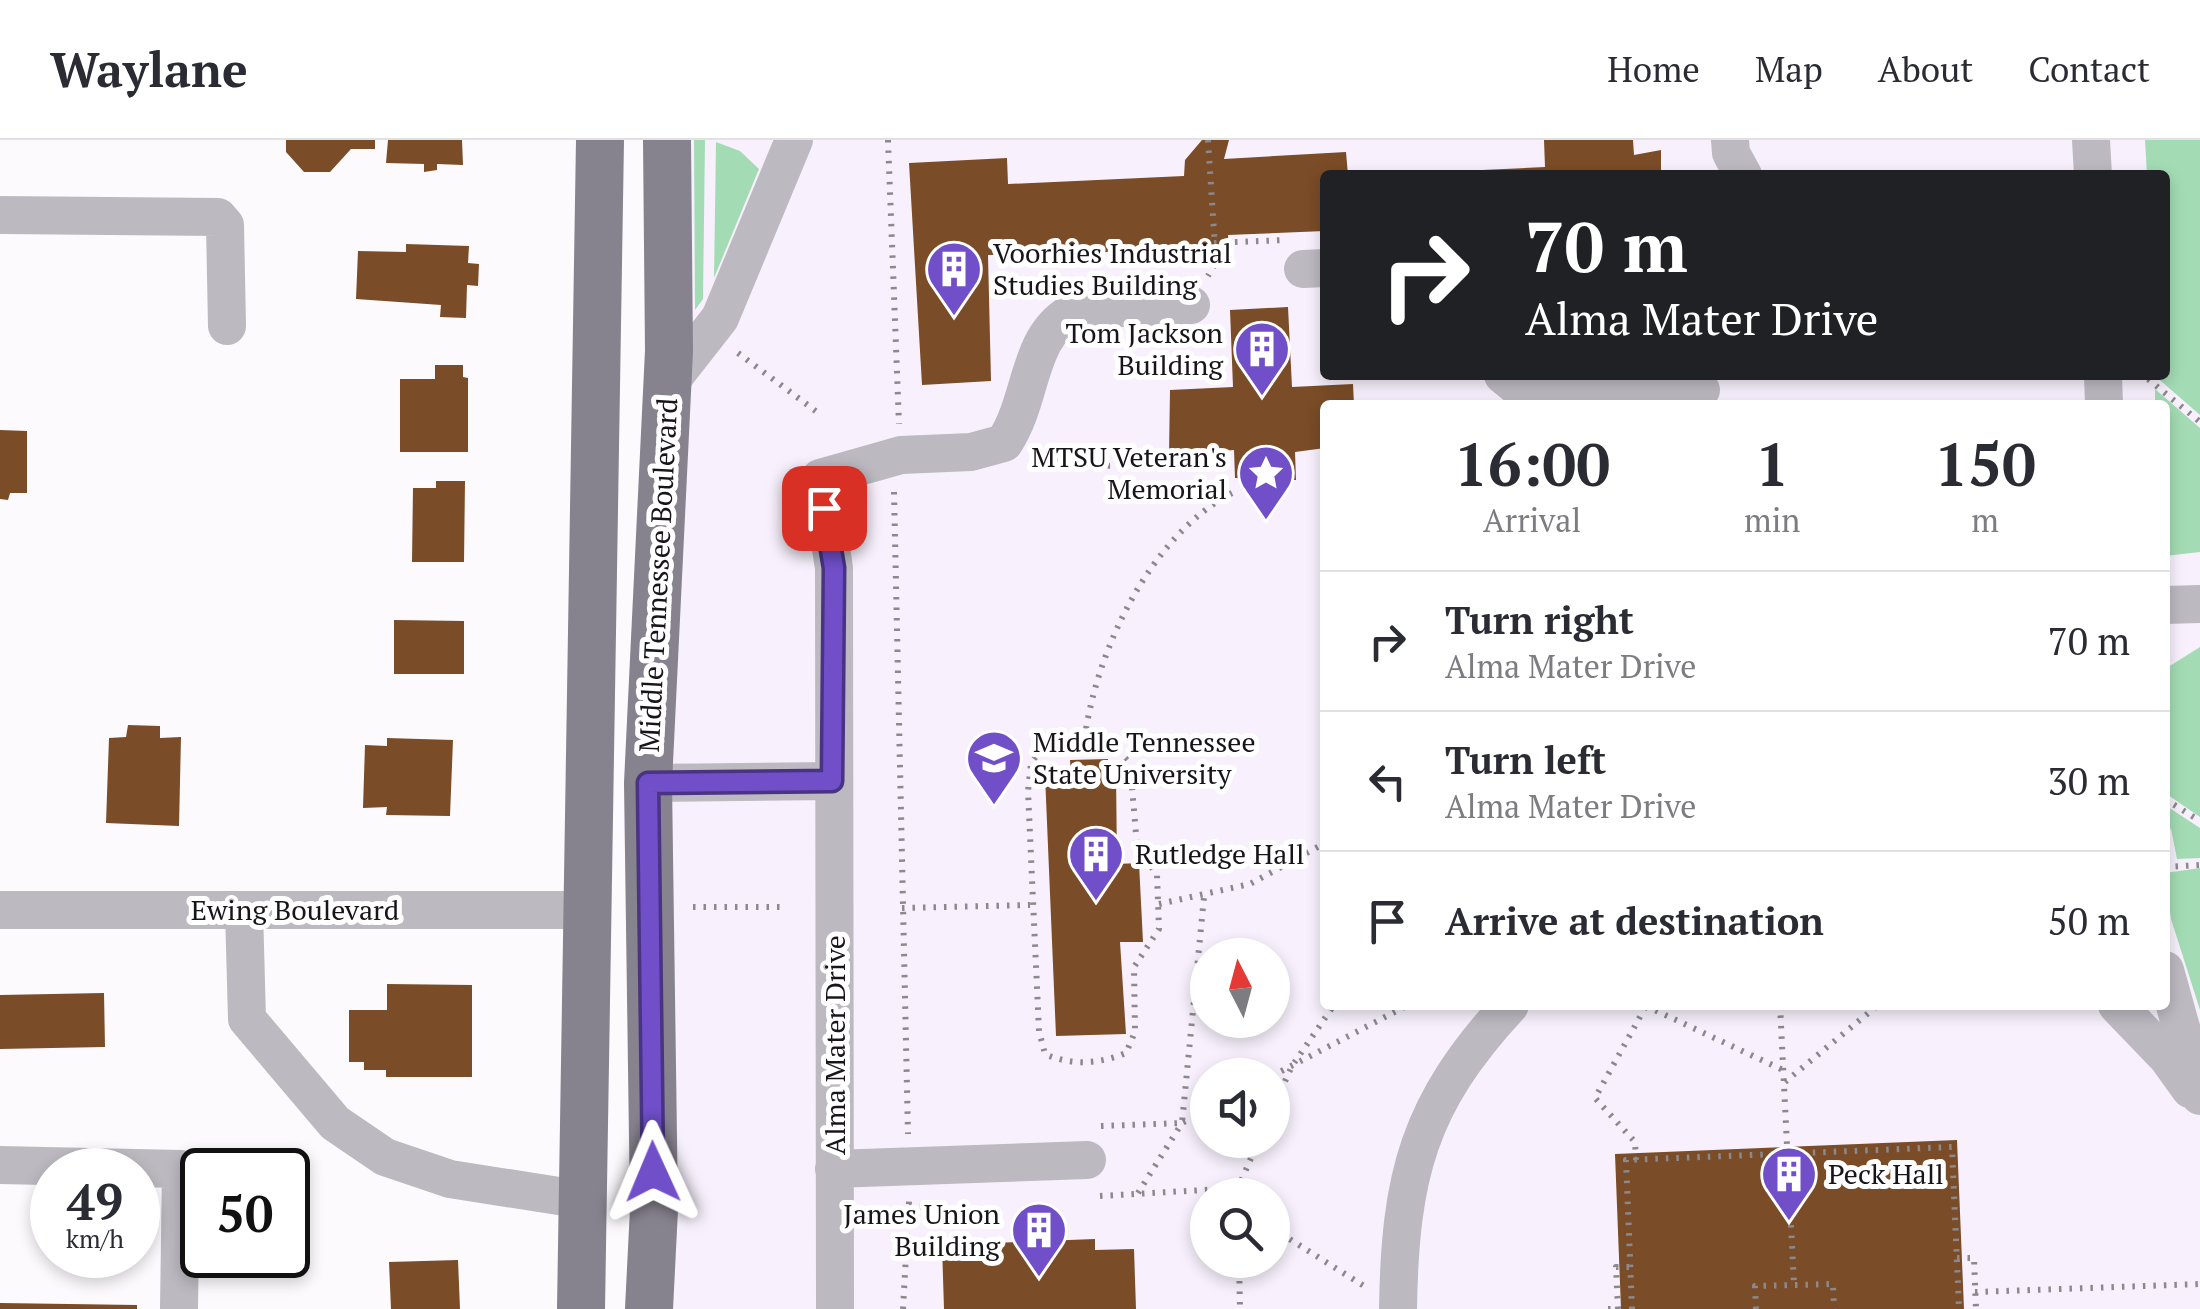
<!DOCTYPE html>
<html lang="en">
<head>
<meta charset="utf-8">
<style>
	body { margin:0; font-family:"PT Serif",serif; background:#f2f2f3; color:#2b2b33; height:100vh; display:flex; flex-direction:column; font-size:38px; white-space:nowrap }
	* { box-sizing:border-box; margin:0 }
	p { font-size:32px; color:#7c7c81 }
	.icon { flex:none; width:55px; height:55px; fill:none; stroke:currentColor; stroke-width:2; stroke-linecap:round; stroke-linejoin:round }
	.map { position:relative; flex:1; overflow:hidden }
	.side { position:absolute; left:1320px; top:260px; width:850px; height:610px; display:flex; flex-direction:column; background:#fff; border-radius:10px; box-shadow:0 5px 15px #0003 }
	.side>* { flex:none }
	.hud { position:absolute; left:1320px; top:30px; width:850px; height:210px; border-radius:10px; box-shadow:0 5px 15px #0003; background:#202124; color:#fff; overflow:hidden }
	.needle { width:65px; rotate:354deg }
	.buttons { position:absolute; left:1190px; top:798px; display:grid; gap:20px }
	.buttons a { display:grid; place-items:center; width:100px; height:100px; border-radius:50%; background:#fff; box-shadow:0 5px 15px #0003; font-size:50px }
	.speed { position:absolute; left:30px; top:1008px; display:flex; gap:20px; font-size:50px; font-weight:700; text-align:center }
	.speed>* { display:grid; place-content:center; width:130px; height:130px; border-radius:50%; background:#fff; box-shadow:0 5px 15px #0003; line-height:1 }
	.speed small { font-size:25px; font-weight:400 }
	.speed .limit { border:5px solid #111; border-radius:15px; background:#fff; color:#111 }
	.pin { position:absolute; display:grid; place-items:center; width:85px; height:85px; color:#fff; margin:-42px; border-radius:20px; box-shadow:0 5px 15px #0006 }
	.me { position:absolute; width:110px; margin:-55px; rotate:359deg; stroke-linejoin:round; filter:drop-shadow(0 0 8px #0008) }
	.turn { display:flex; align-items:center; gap:35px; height:210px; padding:0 40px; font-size:45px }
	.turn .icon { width:130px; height:130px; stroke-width:2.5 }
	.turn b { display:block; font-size:70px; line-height:85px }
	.eta { display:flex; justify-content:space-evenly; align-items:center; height:170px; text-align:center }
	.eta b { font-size:60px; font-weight:700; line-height:70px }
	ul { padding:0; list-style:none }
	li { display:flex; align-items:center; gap:30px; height:140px; padding:0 40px; border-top:2px solid #e1e1e2 }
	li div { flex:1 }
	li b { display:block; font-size:38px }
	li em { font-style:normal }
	header { display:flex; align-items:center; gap:60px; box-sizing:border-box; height:140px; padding:0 50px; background:#fff; border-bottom:2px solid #e1e1e2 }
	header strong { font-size:48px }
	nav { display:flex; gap:55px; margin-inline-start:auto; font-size:35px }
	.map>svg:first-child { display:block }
	.built { fill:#f8f1fd; fill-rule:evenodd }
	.green { fill:#a3dcb4 }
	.building { fill:#7a4c27 }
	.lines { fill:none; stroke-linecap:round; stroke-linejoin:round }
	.path { stroke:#8c898d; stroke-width:6; stroke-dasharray:2.5 8; stroke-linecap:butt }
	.minor { stroke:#bcb9c0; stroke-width:38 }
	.major { stroke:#86828e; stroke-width:48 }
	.route-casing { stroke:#493383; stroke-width:25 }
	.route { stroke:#704fc9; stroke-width:18 }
	.labels { text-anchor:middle; stroke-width:10; stroke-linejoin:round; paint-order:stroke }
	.poi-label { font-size:28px; fill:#18151a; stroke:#fff; text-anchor:start }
	.street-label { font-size:28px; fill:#18151a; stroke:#fff }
</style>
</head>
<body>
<header>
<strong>Waylane</strong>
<nav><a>Home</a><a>Map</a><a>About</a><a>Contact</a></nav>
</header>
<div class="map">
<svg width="2200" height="1169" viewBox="0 0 2200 1169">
	<rect width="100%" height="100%" fill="#fcfafd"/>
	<path class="built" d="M670,0h1530v1169h-1547zM1325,35h840v200h-840zM1325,265h840v600h-840zM1208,815h64v65h-64zM1208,935h64v65h-64zM1208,1055h64v65h-64z"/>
	<path class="green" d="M694,0h11l-2,159 -8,11z
		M2145,0h55v275l-46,-40h11v-200h-18z
		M716,2l24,9 19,18 -45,109z
		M2155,249l45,39v124l-35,4v-151h-10z
		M2200,507v170l-35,-24v-124z
		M2165,665l35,23v30l-23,1 -6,-30h-6z
		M2200,728v142l-29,-91 -6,-46z"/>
	<path class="building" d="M286,0h89v9h-24l-21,23h-26l-18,-20z
		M388,0h74l1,25 -26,-1v6l-13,2v-8l-38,-1z
		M1202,0h27l-5,19 122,-7 2,23h-23v56l-97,4 1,14 -241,6 3,126 -69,4 -13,-222 98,-5 1,26 176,-8 1,-16z
		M1544,0h89l1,15 27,-5v25h-287l171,-8z
		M406,104l63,2 -1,17 11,1 -1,22 -11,-1 -1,33 -26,-1 1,-12 -85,-6 2,-48 48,1z
		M1288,167l4,80 61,-3 1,21h-29v43l-30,4 1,28 -61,-2 -1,-28 -65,5 1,-65 63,-3 -3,-77z
		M435,225h28v12l5,1v74h-68v-73h35z
		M0,290l27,1v62h-17l-2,7 -8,-1z
		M436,341h29l-1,81h-52l1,-74h23z
		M394,480l70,1v53h-70z
		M128,585l32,1v12l21,-1 -2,89 -73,-3 3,-85 17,-1z
		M387,598l66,2 -3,76 -64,-1 1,-8 -24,1 2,-63 22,1z
		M1108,619v14h8l1,91 22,-1 4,79h-23l6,92 -70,2 -11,-261 26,-1 -1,-14z
		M387,844l85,1v92h-86v-7h-22v-8h-15v-52h38z
		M104,853l1,54 -105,2v-54z
		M1957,1000l7,169h-343l-6,-155z
		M1095,1099v11l39,-1 2,60h-192l-2,-64z
		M458,1120l2,49h-69l-2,-47z
		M0,1163l137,2v4h-137z"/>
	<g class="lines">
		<path class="path" d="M888,0l11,284
			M1208,0l8,122 -8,14
			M1214,103l70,-3
			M738,213l79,59
			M2148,239l52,43
			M1035,315l65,11 53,-1
			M894,352l14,642
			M1084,604l-43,6 -10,13 -3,28 11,240 6,23c27,12 54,10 81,-1l9,-21 -1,-65 25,-38 -2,-54 -20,-29 -7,-83 -11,-11 -35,-8c10,-89 65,-208 148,-251
			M2165,659l35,22
			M2165,727l35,-2
			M1159,764l91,-20 75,-41
			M693,767h89
			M902,768l128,-3
			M1780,865l14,280
			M1646,866l137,64
			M1272,936l136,-71
			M1785,942l93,-77
			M1272,970l20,-44 42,-61
			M1101,986l81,-3 22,-226
			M1636,1020l-1,-18 -40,-44 51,-92
			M1138,1053l44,-70 26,-13
			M1100,1056l138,-8 21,-48
			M909,1067l34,-2
			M1272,1088l92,58
			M1957,1118h17l2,51
			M1239,1120l1,49
			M1975,1152l225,-8
			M903,1169l6,-108
			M1608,1169h10
			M1618,1169l-2,-42h14
			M1632,1169l-6,-149 326,-13 7,162
			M1756,1169l-1,-23 78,-2 1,25"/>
		<path class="minor" d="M1730,0l1,13 12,22
			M2091,0l2,35
			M0,75l218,2 7,8 2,101
			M1303,129l22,-1
			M1503,235l22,18 176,-3
			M2103,235l1,30
			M666,247l54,-69 74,-178
			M2165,465l35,-1
			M648,643l184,-2
			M0,770h589
			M244,770l3,109 88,104 50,34 65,22 134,21
			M2165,830l35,126
			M2117,865l50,52 23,32
			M0,1025l181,4 -2,140
			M834,1029l253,-9
			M835,1169l-1,-741 -14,-90 81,-23 70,-3 33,-9c31,-47 21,-107 72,-133l115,-5
			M1398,1169c2,-133 20,-205 112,-304"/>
		<path class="major" d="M581,1169l19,-1169
			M649,1169l5,-100 -6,-426 21,-432 -2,-211"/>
	</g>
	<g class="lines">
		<g class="route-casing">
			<path id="route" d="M653,1032l-5,-389 184,-2 2,-213 -10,-60"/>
		</g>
		<use href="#route" class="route"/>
	</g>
	<defs>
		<g id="building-pin" transform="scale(2.875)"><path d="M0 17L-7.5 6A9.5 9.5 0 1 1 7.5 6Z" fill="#704fc9" stroke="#fff"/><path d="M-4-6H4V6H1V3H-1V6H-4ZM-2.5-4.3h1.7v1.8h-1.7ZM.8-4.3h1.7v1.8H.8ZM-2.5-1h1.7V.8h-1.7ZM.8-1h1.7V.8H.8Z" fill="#fff"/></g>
		<g id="sight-pin" transform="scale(2.875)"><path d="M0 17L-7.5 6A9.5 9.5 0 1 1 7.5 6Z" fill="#704fc9" stroke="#fff"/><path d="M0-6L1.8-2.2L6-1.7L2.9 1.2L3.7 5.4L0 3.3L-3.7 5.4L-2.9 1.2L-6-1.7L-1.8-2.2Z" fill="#fff"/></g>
		<g id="university-pin" transform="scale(2.875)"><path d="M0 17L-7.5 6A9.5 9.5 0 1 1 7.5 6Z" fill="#704fc9" stroke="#fff"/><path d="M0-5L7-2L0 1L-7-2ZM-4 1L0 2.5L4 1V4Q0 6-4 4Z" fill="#fff"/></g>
	</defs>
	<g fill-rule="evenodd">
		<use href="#building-pin" x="954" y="129"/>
		<use href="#building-pin" x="1262" y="209"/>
		<use href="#sight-pin" x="1266" y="333"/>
		<use href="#university-pin" x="994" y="618"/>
		<use href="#building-pin" x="1096" y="714"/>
		<use href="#building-pin" x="1789" y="1034"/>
		<use href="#building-pin" x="1039" y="1090"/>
	</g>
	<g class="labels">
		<g class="poi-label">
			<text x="993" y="123">Voorhies Industrial<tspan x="993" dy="32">Studies Building</tspan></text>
			<text x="1223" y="203" text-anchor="end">Tom Jackson<tspan x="1223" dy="32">Building</tspan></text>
			<text x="1227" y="327" text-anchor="end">MTSU Veteran's<tspan x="1227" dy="32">Memorial</tspan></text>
			<text x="1033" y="612">Middle Tennessee<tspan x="1033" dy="32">State University</tspan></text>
			<text x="1135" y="724">Rutledge Hall</text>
			<text x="1828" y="1044">Peck Hall</text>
			<text x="1000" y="1084" text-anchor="end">James Union<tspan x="1000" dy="32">Building</tspan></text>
		</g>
		<g class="street-label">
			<text transform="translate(658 435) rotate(-87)" y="10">Middle Tennessee Boulevard</text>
			<text x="295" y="780">Ewing Boulevard</text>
			<text transform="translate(835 905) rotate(-90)" y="10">Alma Mater Drive</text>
		</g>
	</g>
</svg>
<div class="buttons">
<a><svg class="needle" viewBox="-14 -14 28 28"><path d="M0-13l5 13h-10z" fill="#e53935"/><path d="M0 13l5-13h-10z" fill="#7c7c81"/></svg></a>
<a><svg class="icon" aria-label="sound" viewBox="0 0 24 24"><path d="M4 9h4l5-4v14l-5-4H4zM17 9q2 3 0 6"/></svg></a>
<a><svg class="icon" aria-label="search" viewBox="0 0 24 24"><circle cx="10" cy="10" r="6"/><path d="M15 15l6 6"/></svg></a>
</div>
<div class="speed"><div>49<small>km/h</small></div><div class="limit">50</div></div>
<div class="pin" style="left:824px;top:368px;background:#d93025"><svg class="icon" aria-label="arrive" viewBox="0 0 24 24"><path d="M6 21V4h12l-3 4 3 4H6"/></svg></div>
<svg class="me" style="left:653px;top:1032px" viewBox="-20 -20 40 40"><path d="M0-17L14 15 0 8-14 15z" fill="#704fc9" stroke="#fff" stroke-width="4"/></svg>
<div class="hud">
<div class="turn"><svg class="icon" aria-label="right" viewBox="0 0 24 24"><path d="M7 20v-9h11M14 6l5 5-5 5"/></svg><div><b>70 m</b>Alma Mater Drive</div></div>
</div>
<section class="side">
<div class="eta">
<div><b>16:00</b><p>Arrival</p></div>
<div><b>1</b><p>min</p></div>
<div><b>150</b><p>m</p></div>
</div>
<ul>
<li><svg class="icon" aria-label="right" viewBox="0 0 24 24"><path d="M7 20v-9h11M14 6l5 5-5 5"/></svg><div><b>Turn right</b><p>Alma Mater Drive</p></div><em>70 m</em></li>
<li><svg class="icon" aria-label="left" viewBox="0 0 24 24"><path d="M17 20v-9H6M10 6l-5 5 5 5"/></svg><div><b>Turn left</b><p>Alma Mater Drive</p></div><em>30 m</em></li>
<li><svg class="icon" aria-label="arrive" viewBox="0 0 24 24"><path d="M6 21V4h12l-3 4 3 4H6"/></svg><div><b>Arrive at destination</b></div><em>50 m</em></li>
</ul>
</section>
</div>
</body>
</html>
